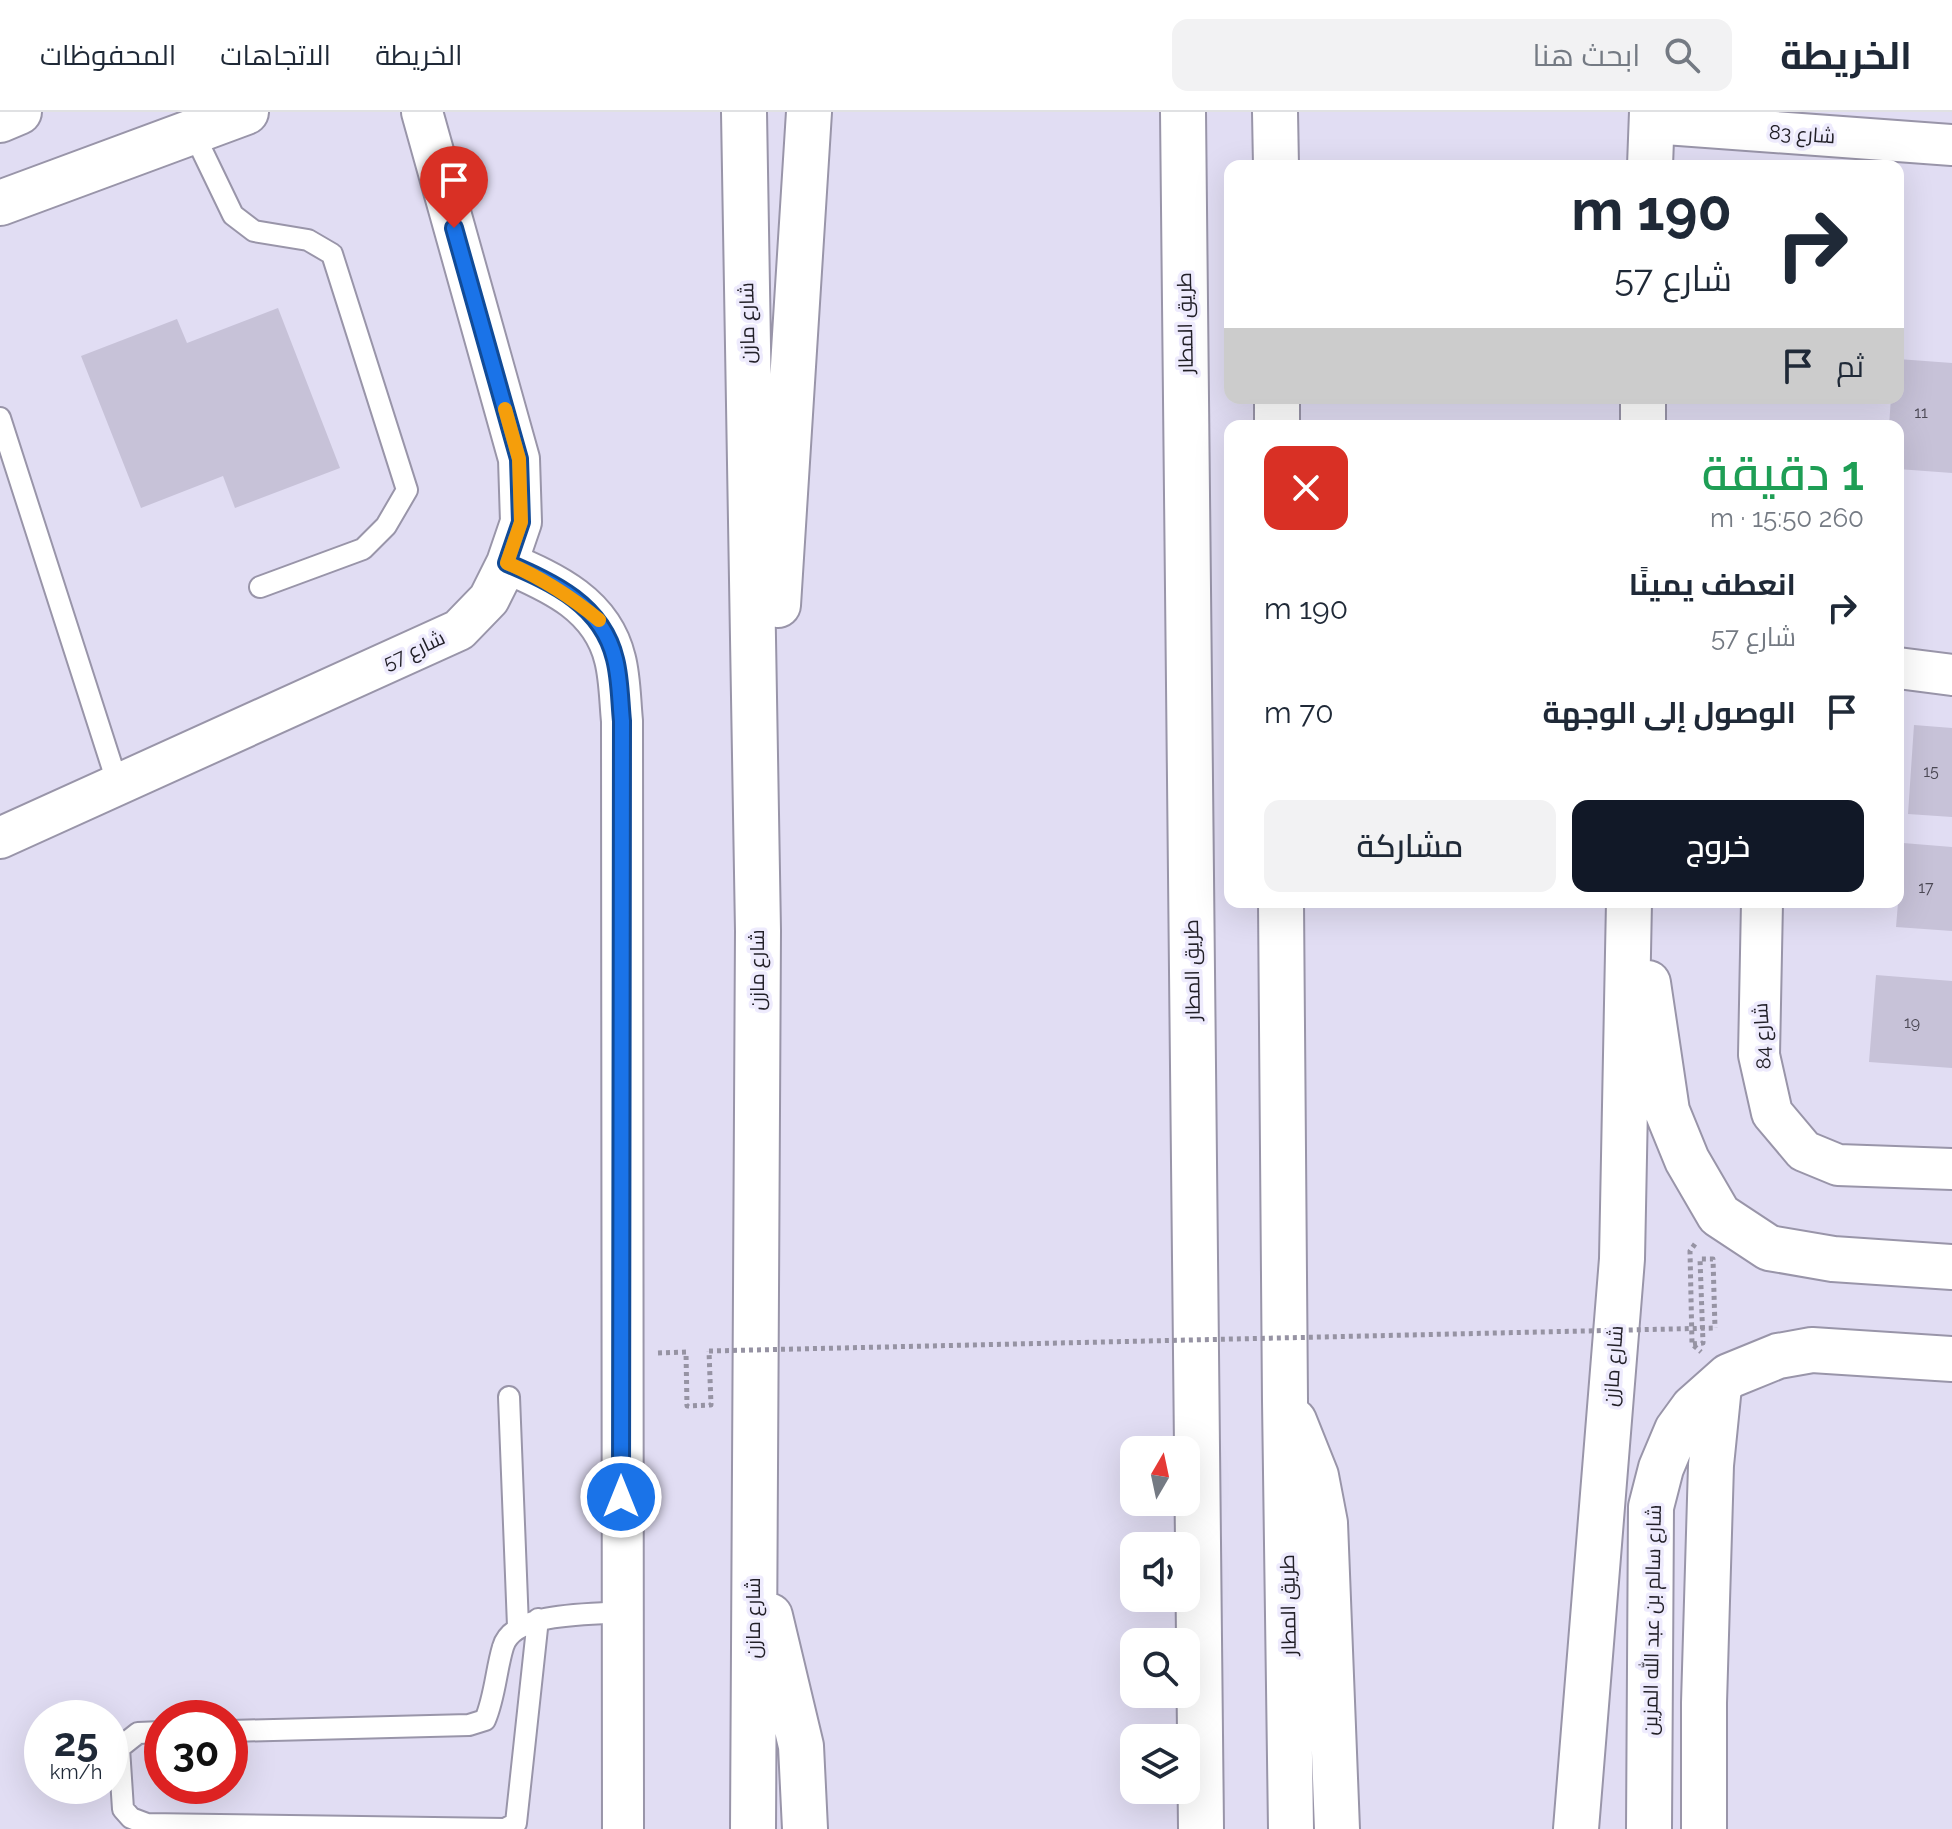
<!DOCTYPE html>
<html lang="ar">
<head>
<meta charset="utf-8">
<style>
	body { margin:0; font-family:Raleway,Cairo,sans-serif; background:#f2f2f3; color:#1f2937; direction:rtl; height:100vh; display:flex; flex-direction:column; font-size:30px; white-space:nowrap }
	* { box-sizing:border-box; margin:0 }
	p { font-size:26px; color:#747a83 }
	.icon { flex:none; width:44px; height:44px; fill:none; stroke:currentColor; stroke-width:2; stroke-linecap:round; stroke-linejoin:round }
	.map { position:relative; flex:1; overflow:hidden; direction:ltr }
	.drawer { position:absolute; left:1224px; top:308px; width:680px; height:488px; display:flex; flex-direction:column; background:#fff; border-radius:16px; box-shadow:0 8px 32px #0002; direction:rtl }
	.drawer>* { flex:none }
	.hud { position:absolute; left:1224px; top:48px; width:680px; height:244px; border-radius:16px; box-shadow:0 8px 32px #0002; direction:rtl; background:#fff; color:#1f2937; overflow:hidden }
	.needle { width:52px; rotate:9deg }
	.tools { position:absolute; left:1120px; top:1324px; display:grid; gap:16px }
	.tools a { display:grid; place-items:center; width:80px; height:80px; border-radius:16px; background:#fff; box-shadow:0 8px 32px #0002; font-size:40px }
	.speed { position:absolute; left:24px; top:1588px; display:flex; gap:16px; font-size:40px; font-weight:700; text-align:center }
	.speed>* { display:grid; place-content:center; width:104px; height:104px; border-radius:50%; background:#fff; box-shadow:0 8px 32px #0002; line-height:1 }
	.speed small { font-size:20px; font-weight:400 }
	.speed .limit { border:12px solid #d22; background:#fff; color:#111 }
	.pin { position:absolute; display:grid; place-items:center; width:68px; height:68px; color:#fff; margin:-82px -34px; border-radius:50% 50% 50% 0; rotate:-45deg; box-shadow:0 0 8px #0007 }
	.pin .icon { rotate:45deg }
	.me { position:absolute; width:88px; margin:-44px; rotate:0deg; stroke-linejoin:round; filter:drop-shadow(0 0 6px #0008) }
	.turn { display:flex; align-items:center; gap:28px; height:168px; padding:0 40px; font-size:36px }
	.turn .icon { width:104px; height:104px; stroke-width:2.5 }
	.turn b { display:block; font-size:56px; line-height:68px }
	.then { display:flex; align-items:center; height:76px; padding:0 40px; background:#0003; gap:16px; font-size:30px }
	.round { display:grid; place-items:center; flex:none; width:84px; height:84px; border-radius:16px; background:#f2f2f3 }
	.head { display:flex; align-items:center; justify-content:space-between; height:136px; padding:0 40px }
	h1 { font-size:48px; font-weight:600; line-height:60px; color:#1e9e55 }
	.button { display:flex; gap:16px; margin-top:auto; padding:16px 40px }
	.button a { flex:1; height:92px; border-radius:16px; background:#111827; color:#fff; font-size:32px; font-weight:600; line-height:92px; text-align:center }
	.button a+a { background:#f2f2f3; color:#1f2937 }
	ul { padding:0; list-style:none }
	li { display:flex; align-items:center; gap:24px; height:104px; padding:0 40px }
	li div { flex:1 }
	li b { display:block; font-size:30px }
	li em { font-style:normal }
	header { display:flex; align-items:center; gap:48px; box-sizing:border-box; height:112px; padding:0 40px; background:#fff; border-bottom:2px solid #e0e1e3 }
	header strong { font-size:38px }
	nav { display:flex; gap:44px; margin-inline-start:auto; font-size:28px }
	.search { width:560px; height:72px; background:#f2f2f3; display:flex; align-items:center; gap:20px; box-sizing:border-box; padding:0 28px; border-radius:16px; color:#747a83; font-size:30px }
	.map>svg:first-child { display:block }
	.building { fill:#c7c2d8 }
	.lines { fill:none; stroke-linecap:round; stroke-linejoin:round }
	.service-casing { stroke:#9995a9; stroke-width:24 }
	.minor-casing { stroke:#9995a9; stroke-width:44 }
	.primary-casing { stroke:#9995a9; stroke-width:48 }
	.trunk-casing { stroke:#9995a9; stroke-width:48 }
	.path { stroke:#9693a3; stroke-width:5; stroke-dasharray:4 4; stroke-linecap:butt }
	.service { stroke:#fff; stroke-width:20 }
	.minor { stroke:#fff; stroke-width:40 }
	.primary { stroke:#fff; stroke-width:44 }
	.trunk { stroke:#fff; stroke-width:44 }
	.path-bridge { stroke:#9693a3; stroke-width:5; stroke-dasharray:4 4; stroke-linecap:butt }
	.route-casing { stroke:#114b97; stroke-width:20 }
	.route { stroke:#1a73e8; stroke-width:14 }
	.slow { stroke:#f59e0b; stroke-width:14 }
	.labels { text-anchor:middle; stroke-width:7; stroke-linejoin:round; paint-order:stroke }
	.number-label { font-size:16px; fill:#4b4854 }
	.street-label { font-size:20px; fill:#222028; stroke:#eeebfd }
</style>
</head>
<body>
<header>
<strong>الخريطة</strong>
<div class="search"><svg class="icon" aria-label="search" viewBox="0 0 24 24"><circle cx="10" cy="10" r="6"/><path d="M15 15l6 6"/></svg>ابحث هنا</div>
<nav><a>الخريطة</a><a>الاتجاهات</a><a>المحفوظات</a></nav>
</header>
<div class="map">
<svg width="1952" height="1717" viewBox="0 0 1952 1717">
	<rect width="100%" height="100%" fill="#e1ddf3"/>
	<path class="building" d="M278,196l62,160 -105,40 -12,-32 -82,32 -60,-152 96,-37 10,24z
		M1898,247l54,4v110l-54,-4v-43h-9l2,-28h7z
		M1914,613l38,3v89l-44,-3z
		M1903,731l49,4v84l-56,-4z
		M1876,863l76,6v87l-83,-6z"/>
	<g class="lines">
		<g class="service-casing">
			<path id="service" d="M193,20l40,83 21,16 54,9 24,14 75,236 -21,36 -23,23 -103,38
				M0,306l118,367
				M509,1285l9,229
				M230,1619l239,-6 16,-5c10,-23 11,-50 18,-73 10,-36 88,-32 119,-35
				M162,1620l-24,1 -19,15 4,61 8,9 16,6 358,5 11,-6 22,-204"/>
		</g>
		<g class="minor-casing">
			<path id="minor" d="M1652,11l300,22
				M507,451c47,20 95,42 108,96 5,19 5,42 7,62l1,1108
				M1898,556l54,7
				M0,726l459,-208 30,-31 18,-36 14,-41 -2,-63 -97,-347
				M1762,790l-3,153 13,58 32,38 34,14 114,4"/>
		</g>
		<g class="primary-casing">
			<path id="primary" d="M744,0l14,819 -5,898
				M0,8l19,-8
				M1650,54l2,-54
				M0,91l246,-91
				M1643,314v-28
				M778,493l31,-493
				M1648,871l19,128 20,49 32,55 50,33 64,11 119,8
				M770,1504l31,130 4,83
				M1576,1717l46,-570 7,-357
				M1649,1717l2,-322 10,-39 16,-38 16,-22 36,-32 49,-20 34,-6 140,9
				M1704,1717v-126l7,-238 8,-79"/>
		</g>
		<g class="trunk-casing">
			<path id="trunk" d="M1183,0l18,1717
				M1275,0l1,54
				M1277,286v28
				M1281,790l4,499 6,428
				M1294,1309l22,55 9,47 12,306"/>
		</g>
		<path class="path" d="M1695,1132l-5,7 2,93 9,8
			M1693,1232l10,-1 -3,-84h13l2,69
			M658,1241l28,-1 1,54 24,-1 -2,-54"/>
		<use href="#service" class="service"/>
		<use href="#minor" class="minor"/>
		<use href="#primary" class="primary"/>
		<use href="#trunk" class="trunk"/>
		<path class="path-bridge" d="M709,1239l1006,-23"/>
	</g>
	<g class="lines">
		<g class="route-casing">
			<path id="route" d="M454,116l65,231 2,63 -14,41c47,20 95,42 108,96 5,19 5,42 7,62l-1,776"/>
		</g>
		<use href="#route" class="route"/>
		<path class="slow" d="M505,297l14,50 2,63 -14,41c35,15 63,33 92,57"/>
	</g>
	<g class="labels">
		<g class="number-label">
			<text x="1921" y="306">11</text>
			<text x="1931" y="665">15</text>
			<text x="1926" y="781">17</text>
			<text x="1912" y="916">19</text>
		</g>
		<g class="street-label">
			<text transform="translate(1802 22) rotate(4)" y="7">شارع 83</text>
			<text transform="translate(747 211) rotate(-91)" y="7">شارع مازن</text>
			<text transform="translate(1185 211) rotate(-91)" y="7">طريق المطار</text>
			<text transform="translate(414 538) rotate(-25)" y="7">شارع 57</text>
			<text transform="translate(757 858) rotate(-90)" y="7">شارع مازن</text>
			<text transform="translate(1192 858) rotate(-91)" y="7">طريق المطار</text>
			<text transform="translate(1762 924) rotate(-93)" y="7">شارع 84</text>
			<text transform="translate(1613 1254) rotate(-86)" y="7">شارع مازن</text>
			<text transform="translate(1288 1493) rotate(-91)" y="7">طريق المطار</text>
			<text transform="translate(753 1506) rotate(-90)" y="7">شارع مازن</text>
			<text transform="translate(1652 1508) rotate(-89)" y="7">شارع سالم بن عبد الله المزين</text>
		</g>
	</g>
</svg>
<div class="tools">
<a><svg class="needle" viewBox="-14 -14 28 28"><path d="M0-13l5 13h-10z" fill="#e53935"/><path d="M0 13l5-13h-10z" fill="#747a83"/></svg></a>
<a><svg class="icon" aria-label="sound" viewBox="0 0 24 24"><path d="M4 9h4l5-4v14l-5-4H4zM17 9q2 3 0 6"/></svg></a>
<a><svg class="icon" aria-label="search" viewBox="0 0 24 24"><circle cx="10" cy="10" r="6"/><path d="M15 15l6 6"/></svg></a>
<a><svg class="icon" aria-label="layers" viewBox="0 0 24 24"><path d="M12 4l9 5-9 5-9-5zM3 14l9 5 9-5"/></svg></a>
</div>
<div class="speed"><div>25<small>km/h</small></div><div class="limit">30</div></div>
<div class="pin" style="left:454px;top:116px;background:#d93025"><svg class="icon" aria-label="arrive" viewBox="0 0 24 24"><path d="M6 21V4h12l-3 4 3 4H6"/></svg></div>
<svg class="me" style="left:621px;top:1385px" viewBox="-20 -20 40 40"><circle r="17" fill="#1a73e8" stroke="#fff" stroke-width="3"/><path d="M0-11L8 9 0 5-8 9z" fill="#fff"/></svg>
<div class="hud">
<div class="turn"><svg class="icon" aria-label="right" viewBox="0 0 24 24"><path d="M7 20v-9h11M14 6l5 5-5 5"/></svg><div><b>190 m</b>شارع 57</div></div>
<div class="then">ثم<svg class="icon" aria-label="arrive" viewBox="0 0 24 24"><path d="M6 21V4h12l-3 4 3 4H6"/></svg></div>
</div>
<section class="drawer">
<div class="head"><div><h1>1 دقيقة</h1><p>260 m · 15:50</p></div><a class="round" style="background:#d93025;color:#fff"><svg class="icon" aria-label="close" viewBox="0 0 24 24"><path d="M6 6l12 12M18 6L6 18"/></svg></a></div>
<ul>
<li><svg class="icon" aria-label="right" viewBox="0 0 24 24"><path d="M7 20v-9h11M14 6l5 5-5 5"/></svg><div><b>انعطف يمينًا</b><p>شارع 57</p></div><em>190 m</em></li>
<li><svg class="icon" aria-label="arrive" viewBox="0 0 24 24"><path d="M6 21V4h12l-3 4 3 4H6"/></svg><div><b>الوصول إلى الوجهة</b></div><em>70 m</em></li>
</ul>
<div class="button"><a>خروج</a><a>مشاركة</a></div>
</section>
</div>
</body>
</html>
